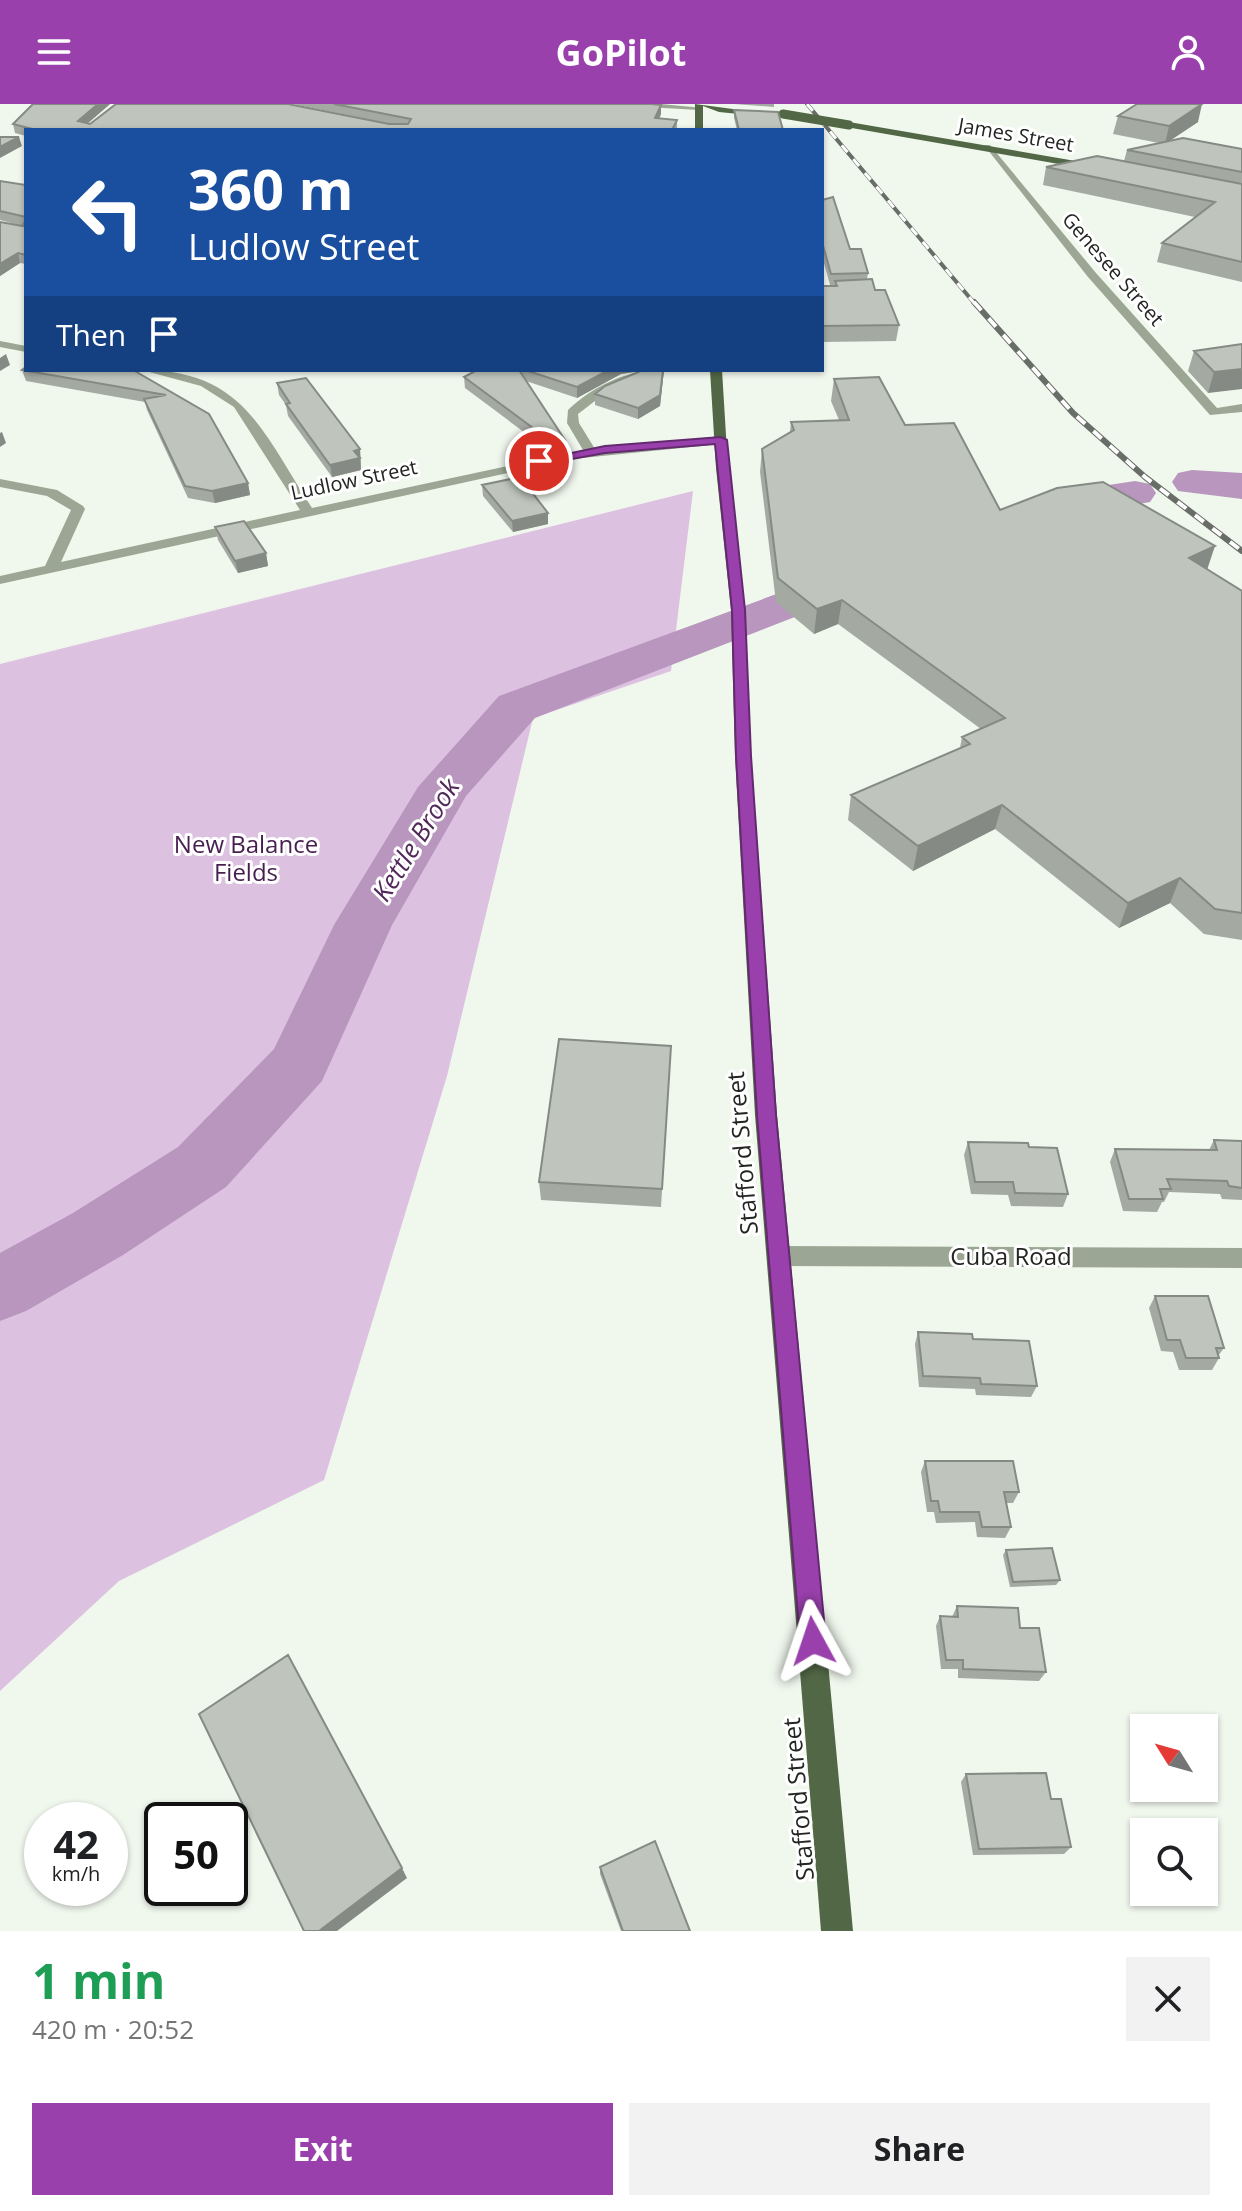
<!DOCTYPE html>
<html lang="en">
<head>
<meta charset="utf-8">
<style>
	body { margin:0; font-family:"Open Sans",sans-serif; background:#f2f2f2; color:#202124; height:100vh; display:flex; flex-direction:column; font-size:30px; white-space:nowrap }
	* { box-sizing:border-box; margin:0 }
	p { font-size:26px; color:#757577 }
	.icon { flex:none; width:44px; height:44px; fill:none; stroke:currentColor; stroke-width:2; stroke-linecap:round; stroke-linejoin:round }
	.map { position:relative; height:1827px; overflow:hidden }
	.drawer { display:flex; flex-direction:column; background:#fff; flex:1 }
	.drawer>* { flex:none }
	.top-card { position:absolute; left:24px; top:24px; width:800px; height:244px; border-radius:0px; box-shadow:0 2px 6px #0004; background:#1a4fa0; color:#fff; overflow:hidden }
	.needle { width:52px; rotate:307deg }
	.fabs { position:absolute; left:1130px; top:1610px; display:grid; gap:16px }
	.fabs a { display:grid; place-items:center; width:88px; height:88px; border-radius:0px; background:#fff; box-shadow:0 2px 6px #0004; font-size:40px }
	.speed { position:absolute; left:24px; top:1698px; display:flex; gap:16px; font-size:40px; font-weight:700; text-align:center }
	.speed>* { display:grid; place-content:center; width:104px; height:104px; border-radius:50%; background:#fff; box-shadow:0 2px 6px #0004; line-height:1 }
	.speed small { font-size:20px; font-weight:400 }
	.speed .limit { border:4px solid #111; border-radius:12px; background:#fff; color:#111 }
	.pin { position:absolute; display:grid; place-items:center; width:68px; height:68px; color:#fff; margin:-34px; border:4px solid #fff; border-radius:50%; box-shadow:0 2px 8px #0007 }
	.me { position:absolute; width:88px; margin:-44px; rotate:355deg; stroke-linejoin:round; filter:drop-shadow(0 0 6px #0008) }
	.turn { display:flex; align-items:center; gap:28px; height:168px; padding:0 32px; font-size:36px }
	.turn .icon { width:104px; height:104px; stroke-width:2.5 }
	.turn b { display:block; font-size:56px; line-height:68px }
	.then { display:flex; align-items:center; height:76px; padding:0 32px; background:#0003; gap:16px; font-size:30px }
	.round { display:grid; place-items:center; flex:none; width:84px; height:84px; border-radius:0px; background:#f2f2f2 }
	.overview { display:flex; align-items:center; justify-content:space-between; height:136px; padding:0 32px }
	h1 { font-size:48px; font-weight:700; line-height:60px; color:#1e9e55 }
	.action { display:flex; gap:16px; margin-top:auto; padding:16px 32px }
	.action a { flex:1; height:92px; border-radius:0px; background:#9a40ac; color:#fff; font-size:32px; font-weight:700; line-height:92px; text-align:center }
	.action a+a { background:#f2f2f2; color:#202124 }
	header { display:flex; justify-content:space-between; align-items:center; height:104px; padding:0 32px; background:#9a40ac; color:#fff; font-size:36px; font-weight:700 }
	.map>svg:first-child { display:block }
	.green { fill:#dcc1e1 }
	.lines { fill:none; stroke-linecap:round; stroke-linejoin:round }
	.river { fill:#b896be; fill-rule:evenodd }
	.minor { fill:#9ba794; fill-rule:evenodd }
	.major { fill:#526745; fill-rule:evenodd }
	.rail-far1-casing { stroke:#696d67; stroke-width:4 }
	.rail-casing { stroke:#696d67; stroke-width:6 }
	.rail-far1 { stroke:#fff; stroke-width:3; stroke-dasharray:9; stroke-linecap:butt }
	.rail { stroke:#fff; stroke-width:4; stroke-dasharray:11; stroke-linecap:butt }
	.major-bridge { stroke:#526745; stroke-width:9 }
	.wall { fill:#a4a9a2 }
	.shaded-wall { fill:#868a84 }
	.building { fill:#bfc5bc; stroke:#868a84; stroke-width:2 }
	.route { fill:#9a40ac; stroke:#642a70; stroke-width:2 }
	.labels { text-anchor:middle; stroke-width:6; stroke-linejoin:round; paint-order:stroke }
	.far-street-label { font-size:20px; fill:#222521; stroke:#fff }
	.park-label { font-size:24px; fill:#471e50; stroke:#fff }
	.street-label { font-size:24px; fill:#222521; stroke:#fff }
	.water-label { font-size:26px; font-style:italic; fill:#52285b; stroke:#fff }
</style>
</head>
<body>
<header><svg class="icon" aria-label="menu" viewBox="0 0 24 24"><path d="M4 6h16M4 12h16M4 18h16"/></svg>GoPilot<svg class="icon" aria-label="person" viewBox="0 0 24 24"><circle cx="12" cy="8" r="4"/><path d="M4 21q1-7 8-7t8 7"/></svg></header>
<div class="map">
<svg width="1242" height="1827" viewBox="0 0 1242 1827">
	<rect width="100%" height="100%" fill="#f0f7ed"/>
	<path class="green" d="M693,387l-22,180 -138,47 -86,358 -123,404 -205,101 -119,110v-1027z"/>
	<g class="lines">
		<path class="river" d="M1192,366l50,3v26l-64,-8 -6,-9 6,-9z
			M1135,377l15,3 6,9 -6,9 -107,19 -15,-4 -6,-9 6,-9 15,-4z
			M861,459l16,4 6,9 -6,9 -342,133 -69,78 -74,129 -70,156 -96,106 -103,68 -97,56 -26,10v-68l73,-40 105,-66 96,-98 60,-124 84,-138 81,-91z"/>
		<path class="minor" d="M593,0h68l42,4 -4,2z
			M984,41h6l106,128 121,135 25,-4v8l-32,3 -122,-138z
			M0,237l26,5v6l-26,-5z
			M142,266c102,0 121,63 170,138l271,-58 -16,-27 1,-13c24,-23 58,-40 92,-40l-56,24 -26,20 1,9 16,26 126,-13 6,4 -6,4 -149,15 -572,125v-8l45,-10 26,-56 -24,-14 -47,-9v-8l57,11 26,16 2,3 -24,53 239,-52 -66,-103 -33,-21z
			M779,1142l463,2v20l-463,-2 -8,-3 -4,-7 4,-7z"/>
		<path class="major" d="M695,0l68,9 -4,3 -40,-4 -16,-6v24h-8z
			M849,18l244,42 5,3 -5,3 -247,-43z
			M710,266h12l6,98 17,142 6,146 26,359 76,816h-32l-66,-816 -20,-359 -4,-146 -15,-142z"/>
		<g class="rail-far1-casing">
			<path id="rail-far1" d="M807,0l168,200"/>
		</g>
		<g class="rail-casing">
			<path id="rail" d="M974,198l99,111 72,64 97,74"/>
		</g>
		<use href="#rail-far1" class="rail-far1"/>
		<use href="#rail" class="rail"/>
		<path class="major-bridge" d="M783,10l66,11"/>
	</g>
	<path class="wall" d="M110,0l-23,20h304l-98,-20h360l8,10 -2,5 18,1v8l-1,2h-650v6l-11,-3 -2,-9z
		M734,0h40v3z
		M734,6l49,20h-46l-3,-12z
		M1118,12l80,6 -29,19 73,8v133l-85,-20 5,-19 33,-26 -152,-32 3,-18 78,-6 3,-11 32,-7 -46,-9z
		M0,77l26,4v79l-6,-1 -20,13v-54l23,4 -23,-6z
		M822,96l28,49 18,24 -1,6 32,46 -3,16 -74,1v-56h12v-1h-4l-8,-29z
		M1242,240l-34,49 -20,-22 6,-20z
		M22,266h111l76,44 39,69 2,12 -35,8 -27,-5 -41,-88 -2,-8 -119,-21z
		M477,266h187l-4,36 -22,13 -43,-14v-11l46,-23 -20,3 -44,24 -51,-17 39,59v11l-13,2 -87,-65 -1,-11z
		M834,275l71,46 95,85 207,59 35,22v349l-38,-6 -34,-31 -51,25 -124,-99 -82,42 -65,-51 3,-25 109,-47 2,-11 19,-8 -143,-105 -24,10 -38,-32 -16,-130 2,-23 28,-17 1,-10 48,-2 -8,-19z
		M277,279l83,66 1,21 -29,7 -44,-61 -2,-11 -7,-10z
		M482,381l66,28v11l-35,8 -30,-36z
		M215,423l51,26 2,13 -30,7 -20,-33z
		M671,942l-10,161 -120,-7 -2,-18z
		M1214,1036l28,1v59l-20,-1 -2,-5 -51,-2 -5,10h-2l-5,10 -34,-1 -13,-49 5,-13 94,1z
		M968,1038l61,5 39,47 -5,13 -52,-1 -3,-11 -37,-1 -7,-39z
		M1155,1192l69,52 -6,8 1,2 -7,12h-33l-6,-18 -12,-1 -12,-43z
		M918,1228l55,7 64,47 -6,11 -55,-2 -1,-6 -56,-2 -4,-43z
		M925,1357l94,31 -6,11h-7l5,24 -6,11 -28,-1 -2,-15 -39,1 -2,-11h-7l-6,-40z
		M1006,1446l54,30 -4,5 -46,2 -7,-32z
		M957,1502l63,22 26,44 -7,9 -81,-3v-9h-17l-5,-43 4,-10 12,1z
		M966,1670l85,25 20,48 -7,7 -91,1 -12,-73z
		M600,1763l90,64h-69l-21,-57z"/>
	<path class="shaded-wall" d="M98,0h12l-30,26 -2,-9z
		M1202,0l-4,18 -33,22 4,-18z
		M661,1v9l-6,13v-9z
		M19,33l3,9 -22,12v-11z
		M18,149l2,10 -20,13v-12z
		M6,250l4,11 -10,6v-13z
		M1242,265v20l-34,4 6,-21z
		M609,266h37l-25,4 -44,24v-11z
		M663,266h1l-4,36 -22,13v-11z
		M2,328l4,11 -6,4v-14z
		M565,336v11l-13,2v-11z
		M360,345l1,21 -29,7 -2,-12 24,-14z
		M248,379l2,12 -35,8 -3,-12z
		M548,409v11l-35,8 -1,-11z
		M1215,442l-8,24 -18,-12z
		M266,449l2,13 -30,7 -3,-12z
		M842,496l-4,24 -24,10 3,-25z
		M1002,701l-7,24 -82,42 5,-25z
		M1180,774l-10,25 -51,25 9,-25z
		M402,1764l5,10 -70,53h-18z"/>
	<path class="building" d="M33,0h65l-20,17 12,3 26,-20h172l101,20h19l3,-5 -77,-15h318l9,1 -6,13 22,2 -5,10h-636l-23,-6z
		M1137,0h65l-33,22 -51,-10z
		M734,6l44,2 5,18h-44z
		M0,33h19l-19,10z
		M1183,34l59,11v23l-115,-22z
		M1097,52l145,28v78l-80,-19 53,-41 -169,-35z
		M0,77l26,4v32l-26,-6z
		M833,93l17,52h11l7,24 -37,1 -9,-32v-42z
		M26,114v37l-8,-2 -18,11v-42l23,4z
		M872,175l3,11h10l14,35 -77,1v-40h15l-2,-5z
		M1242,240v25l-28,3 -20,-21z
		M26,263v3h107l76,44 39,69 -36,8 -27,-5 -41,-87 22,-4 -144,-25z
		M477,266h42l46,70 -13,2 -88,-65z
		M525,266h84l-32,17z
		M643,266h20l-3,25 -22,13 -43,-14 10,-8z
		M879,273l26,48 49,-2 46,87 57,-22 46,-6 112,64 -26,12 53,33v322l-27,-4 -35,-31 -52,25 -126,-98 -84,41 -67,-51 119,-51 -8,-7 43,-19 -163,-118 -25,9 -39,-31 -16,-129 32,-19 -3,-8 58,-2 -15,-41z
		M306,274l54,71 -6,2 6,7 -30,7 -44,-61 4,-1 -13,-20z
		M520,373l28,36 -36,8 -30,-36z
		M244,417l22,32 -31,8 -20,-34z
		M559,935l112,7 -9,143 -123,-7z
		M1214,1036l28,1v47l-13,-2 -2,-5 -60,-2 4,10h-11l3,10h-34l-14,-50 102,1z
		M968,1038l60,1 1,4 28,1 11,46 -53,-1 -2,-11h-38z
		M1155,1192h53l16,52h-8l3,10h-33l-6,-18h-13z
		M918,1228l54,2 1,5 56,2 8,45 -56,-2 -1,-6 -57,-2z
		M925,1357h88l6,31h-15l7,35h-29l-3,-15h-39l-2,-11h-7z
		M1052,1444l8,32 -47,2 -7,-32z
		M957,1502l61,2 2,20h19l7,44 -83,-3v-9h-17l-6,-44 18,1z
		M288,1551l114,213 -83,63h-15l-105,-217z
		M1046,1669l5,26h10l10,48 -92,2 -13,-75z
		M655,1737l35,90h-67l-23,-64z"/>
	<path class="route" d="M721,333l6,3 18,170 6,146 25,359 50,526 -4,9 -9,4 -9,-4 -4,-9 -43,-526 -21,-359 -4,-146 -17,-166 -110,9 -66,12 -6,-4 72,-15z"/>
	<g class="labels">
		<g class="far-street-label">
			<text transform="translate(1016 31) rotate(10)" y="7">James Street</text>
			<text transform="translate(1113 165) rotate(49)" y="7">Genesee Street</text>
			<text transform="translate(354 376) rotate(-12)" y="7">Ludlow Street</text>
		</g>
		<g class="park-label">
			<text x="246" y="749">New Balance<tspan x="246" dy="28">Fields</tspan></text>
		</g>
		<g class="street-label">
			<text transform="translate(743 1049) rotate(-95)" y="8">Stafford Street</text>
			<text x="1011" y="1161">Cuba Road</text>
			<text transform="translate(799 1695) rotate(-95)" y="8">Stafford Street</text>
		</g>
		<g class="water-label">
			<text transform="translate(416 736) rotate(-58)" y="9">Kettle Brook</text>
		</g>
	</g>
</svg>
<div class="fabs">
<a><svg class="needle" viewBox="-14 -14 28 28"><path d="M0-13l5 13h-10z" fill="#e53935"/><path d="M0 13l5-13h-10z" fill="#757577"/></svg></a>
<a><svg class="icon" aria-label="search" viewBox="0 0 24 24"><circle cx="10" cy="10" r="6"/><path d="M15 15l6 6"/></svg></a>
</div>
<div class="speed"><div>42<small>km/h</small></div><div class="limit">50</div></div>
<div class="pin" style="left:539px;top:357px;background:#d93025"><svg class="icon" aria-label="arrive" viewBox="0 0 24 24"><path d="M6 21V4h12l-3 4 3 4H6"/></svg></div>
<svg class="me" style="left:813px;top:1537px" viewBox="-20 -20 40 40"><path d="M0-17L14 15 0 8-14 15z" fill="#9a40ac" stroke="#fff" stroke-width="4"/></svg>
<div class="top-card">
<div class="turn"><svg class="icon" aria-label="left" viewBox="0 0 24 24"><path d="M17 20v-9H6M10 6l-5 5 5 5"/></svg><div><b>360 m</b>Ludlow Street</div></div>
<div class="then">Then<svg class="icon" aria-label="arrive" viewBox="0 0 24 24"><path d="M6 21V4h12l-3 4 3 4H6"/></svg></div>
</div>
</div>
<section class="drawer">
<div class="overview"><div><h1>1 min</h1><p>420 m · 20:52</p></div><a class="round"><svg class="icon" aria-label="close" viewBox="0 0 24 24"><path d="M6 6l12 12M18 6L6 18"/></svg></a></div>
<div class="action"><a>Exit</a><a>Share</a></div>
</section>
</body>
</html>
